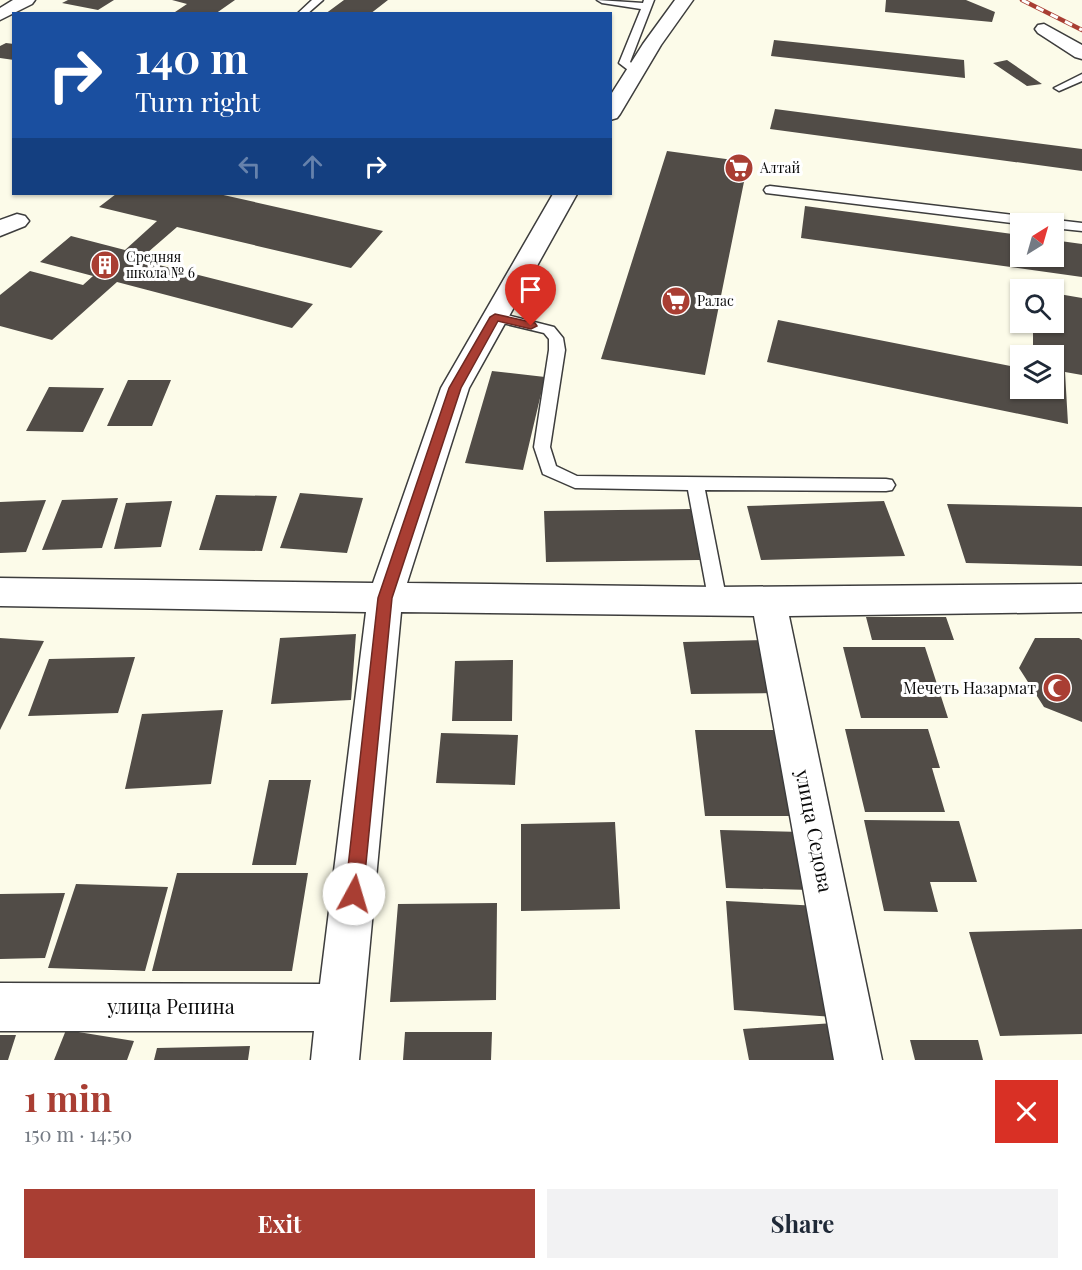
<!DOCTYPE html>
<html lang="en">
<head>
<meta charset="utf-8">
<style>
	body { margin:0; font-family:"Playfair Display",serif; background:#f2f2f3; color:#1f2937; height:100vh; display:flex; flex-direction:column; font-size:22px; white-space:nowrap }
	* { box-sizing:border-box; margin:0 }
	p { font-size:20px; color:#747a83 }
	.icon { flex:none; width:33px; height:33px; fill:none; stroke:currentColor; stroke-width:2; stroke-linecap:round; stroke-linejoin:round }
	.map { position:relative; height:1060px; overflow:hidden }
	.details { display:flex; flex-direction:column; background:#fff; flex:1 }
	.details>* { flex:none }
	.guide { position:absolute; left:12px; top:12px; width:600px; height:183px; border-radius:0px; box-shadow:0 2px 4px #0004; background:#1a4fa0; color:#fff; overflow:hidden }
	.needle { width:39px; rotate:37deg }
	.tools { position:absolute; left:1010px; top:213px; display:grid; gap:12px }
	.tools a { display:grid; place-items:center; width:54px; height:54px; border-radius:0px; background:#fff; box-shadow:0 2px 4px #0004; font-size:30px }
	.pin { position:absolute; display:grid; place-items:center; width:51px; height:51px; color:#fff; margin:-62px -26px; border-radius:50% 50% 50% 0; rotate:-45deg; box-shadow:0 0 6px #0007 }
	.pin .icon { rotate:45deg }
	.me { position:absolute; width:66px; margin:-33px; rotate:6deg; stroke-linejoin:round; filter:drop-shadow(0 0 4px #0008) }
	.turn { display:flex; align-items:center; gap:21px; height:126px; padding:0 24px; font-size:27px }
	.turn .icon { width:78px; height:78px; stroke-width:2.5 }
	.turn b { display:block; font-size:42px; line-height:51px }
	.lanes { display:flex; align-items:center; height:57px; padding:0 24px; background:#0003; justify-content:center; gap:30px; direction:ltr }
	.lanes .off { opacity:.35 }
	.round { display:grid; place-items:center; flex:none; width:63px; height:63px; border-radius:0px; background:#f2f2f3 }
	.overview { display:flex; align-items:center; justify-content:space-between; height:102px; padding:0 24px }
	h1 { font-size:36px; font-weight:700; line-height:45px; color:#a93e33 }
	.button { display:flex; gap:12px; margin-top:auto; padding:12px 24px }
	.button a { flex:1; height:69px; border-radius:0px; background:#a93e33; color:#fff; font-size:24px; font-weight:700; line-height:69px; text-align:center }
	.button a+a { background:#f2f2f3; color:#1f2937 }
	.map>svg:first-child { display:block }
	.building { fill:#514c47 }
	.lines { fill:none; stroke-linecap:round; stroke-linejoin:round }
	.lane-casing { stroke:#3d3d3d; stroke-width:3 }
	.street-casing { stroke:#3d3d3d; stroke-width:3 }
	.lane { fill:#fff; fill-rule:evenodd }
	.street { fill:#fff; fill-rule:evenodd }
	.rail-casing { stroke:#a93e33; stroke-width:4.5 }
	.rail { stroke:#fff; stroke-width:3; stroke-dasharray:8; stroke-linecap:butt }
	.route { fill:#a93e33; stroke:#6e2821; stroke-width:1.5 }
	.labels { text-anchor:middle; stroke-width:6; stroke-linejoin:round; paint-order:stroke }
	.far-poi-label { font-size:14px; fill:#0a0a0a; stroke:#fff; text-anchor:start }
	.poi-label { font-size:16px; fill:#0a0a0a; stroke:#fff; text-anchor:end }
	.near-street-label { font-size:20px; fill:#0a0a0a; stroke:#fff }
</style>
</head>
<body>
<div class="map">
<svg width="1082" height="1060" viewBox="0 0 1082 1060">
	<rect width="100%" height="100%" fill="#fcfbe9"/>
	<path class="building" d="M68,0h46l-16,10 -36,-7z
		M172,0h63l-20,14h-43l15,-10z
		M344,0h44l-18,14h-45z
		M886,0h80l29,12 -3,10 -107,-10z
		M774,40l190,20 1,18 -194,-22z
		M6,43l8,1v16l-14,-2v-12z
		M1007,60l35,24 -15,2 -34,-23z
		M775,109l307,40v22l-312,-42z
		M667,151l81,11 -43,213 -104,-16z
		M116,194h103l164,37 -32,37 -174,-41 -38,33 174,44 -21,24 -175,-46 -65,58 -52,-14v-31l30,-24 53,14 10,-9 -53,-14 31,-26 54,14 32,-29 -58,-14z
		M805,206l215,29v21h33v-16l29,4v33l-281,-39z
		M1053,293l29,5v77l-17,-3 3,52 -301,-62 11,-42 242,48v20h33v-32h-20v-34h20z
		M492,371l53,6 -22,93 -58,-7z
		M128,380h43l-19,46h-45z
		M49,387l55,1 -21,44 -57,-1z
		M300,493l63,5 -16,55 -67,-5z
		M216,495l61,1 -15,55 -63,-1z
		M118,498l-16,50 -60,2 20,-50z
		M46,500l-20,52 -26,1v-51z
		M172,501l-11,46 -47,2 12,-46z
		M884,501l21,55 -144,4 -14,-54z
		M947,504l135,3v59l-116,-3z
		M692,509l8,51 -154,2 -2,-51z
		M866,617h80l8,23h-82z
		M356,634l-5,66 -80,4 9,-66z
		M0,638l44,3 -44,89z
		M1035,638h44l3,2v82l-38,-15 -25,-39z
		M764,640l11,53 -84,1 -8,-52z
		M843,647h82l23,71h-87z
		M135,657l-17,56 -90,3 21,-57z
		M513,660l-1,61h-60l3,-60z
		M223,710l-12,74 -86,5 17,-75z
		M845,729h83l12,39h-8l13,44h-80z
		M695,730h88l16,86h-94z
		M441,733l77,2 -3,50 -79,-2z
		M269,780h42l-15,85h-44z
		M864,820l95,1 18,61h-47l8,30 -54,-1z
		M615,822l5,87 -99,2v-87z
		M720,830l82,2 10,58 -86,-2z
		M177,873h131l-16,98h-140z
		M76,884l92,3 -23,84 -97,-3z
		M65,893l-20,65 -45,1v-65z
		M726,901l93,5 15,111 -100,-7z
		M497,903l-1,97 -106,2 8,-98z
		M1082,929v105l-82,2 -31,-104z
		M834,1023l8,37h-93l-6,-31z
		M66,1030l68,11 -7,19h-73z
		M405,1032h87l-1,28h-88z
		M0,1035h16l-8,25h-8z
		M910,1040h68l5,20h-68z
		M250,1046l-2,14h-94l3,-12z"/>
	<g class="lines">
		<g class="lane-casing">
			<path id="lane" d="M312,0h11l-16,14h-10z
				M597,0l46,3 1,-3h10l-24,62 10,7v4h-8l-13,-10 22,-54 -39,-6z
				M1082,74v7l-23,10 -5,-3z
				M770,186l312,37v8l-29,-3v-4h-33l-254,-31 -2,-3 2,-3z
				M495,312l59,15 9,11 2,12 -15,97 6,19 21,10 309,3 6,1 3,5 -3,5 -6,1 -181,-1 22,112 -3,6 -7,2 -7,-2 -22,-118 -113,-2 -32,-14 -9,-27 15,-97v-11l-5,-6 -54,-13 -2,-3z"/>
		</g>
		<g class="street-casing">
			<path id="street" d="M13,0h22l-3,4 -32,16v-12z
				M675,0h18l-32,45 -41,69 -3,4 -7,2v-24l33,-52z
				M1044,24l38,21v14l-7,-2 -37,-24 -3,-4 3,-4z
				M553,194h24l-108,194 -62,195 310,4 365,-3v28l-293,4 93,444h-48l-80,-444 -353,-4 -42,448h-48l3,-29h-314v-48l320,1 46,-372 -366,-6v-28l373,5 68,-195z
				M17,214l8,2 4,5 -4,5 -25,10v-16z"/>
		</g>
		<use href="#lane" class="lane"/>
		<use href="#street" class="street"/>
		<g class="rail-casing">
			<path id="rail" d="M1022,0l60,30"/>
		</g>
		<use href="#rail" class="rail"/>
	</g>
	<path class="route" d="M495,314l40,9 2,3 -6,3 -33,-8 -37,67 -69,210 -29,296 -3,6 -6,3 -6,-3 -3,-6 33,-296 71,-210 41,-71z"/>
	<defs>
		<g id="supermarket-disc" transform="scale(1.5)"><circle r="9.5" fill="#a93e33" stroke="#fff"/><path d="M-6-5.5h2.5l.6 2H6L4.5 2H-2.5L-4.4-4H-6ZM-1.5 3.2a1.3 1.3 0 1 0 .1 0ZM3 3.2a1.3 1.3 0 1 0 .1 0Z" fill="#fff"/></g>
		<g id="building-disc" transform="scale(1.5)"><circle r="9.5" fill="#a93e33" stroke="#fff"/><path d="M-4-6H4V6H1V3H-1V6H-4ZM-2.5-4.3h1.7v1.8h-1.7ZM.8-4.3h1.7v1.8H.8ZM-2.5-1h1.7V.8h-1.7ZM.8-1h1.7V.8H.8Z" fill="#fff"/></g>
		<g id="mosque-disc" transform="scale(1.5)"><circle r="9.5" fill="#a93e33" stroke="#fff"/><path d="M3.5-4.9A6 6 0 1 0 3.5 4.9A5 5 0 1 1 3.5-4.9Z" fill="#fff"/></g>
	</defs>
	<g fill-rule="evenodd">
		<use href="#supermarket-disc" x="739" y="168"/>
		<use href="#building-disc" x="105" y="265"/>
		<use href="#supermarket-disc" x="676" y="301"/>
		<use href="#mosque-disc" x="1057" y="688"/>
	</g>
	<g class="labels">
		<g class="far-poi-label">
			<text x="760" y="173">Алтай</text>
			<text x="126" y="262">Средняя<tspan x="126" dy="16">школа № 6</tspan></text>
			<text x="697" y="306">Ралас</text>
		</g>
		<g class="poi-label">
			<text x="1036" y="694">Мечеть Назармат</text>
		</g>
		<g class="near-street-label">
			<text transform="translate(814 831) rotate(79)" y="7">улица Седова</text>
			<text x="171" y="1014">улица Репина</text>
		</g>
	</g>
</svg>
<div class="tools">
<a><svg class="needle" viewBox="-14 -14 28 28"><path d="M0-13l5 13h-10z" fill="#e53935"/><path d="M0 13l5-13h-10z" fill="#747a83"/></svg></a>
<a><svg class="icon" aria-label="search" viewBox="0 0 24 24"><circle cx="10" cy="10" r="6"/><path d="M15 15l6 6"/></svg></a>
<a><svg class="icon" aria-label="layers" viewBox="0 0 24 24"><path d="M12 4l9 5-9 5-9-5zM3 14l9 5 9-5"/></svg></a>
</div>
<div class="pin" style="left:531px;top:326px;background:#d93025"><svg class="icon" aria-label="arrive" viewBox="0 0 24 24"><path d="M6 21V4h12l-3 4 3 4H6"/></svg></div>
<svg class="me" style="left:354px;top:894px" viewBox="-20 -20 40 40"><circle r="19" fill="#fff"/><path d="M0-13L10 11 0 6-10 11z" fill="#a93e33"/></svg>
<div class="guide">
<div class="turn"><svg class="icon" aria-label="right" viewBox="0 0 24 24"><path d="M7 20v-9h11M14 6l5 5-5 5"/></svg><div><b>140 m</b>Turn right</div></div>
<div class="lanes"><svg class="icon off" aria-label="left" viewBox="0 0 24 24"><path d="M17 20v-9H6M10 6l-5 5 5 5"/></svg><svg class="icon off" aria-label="ahead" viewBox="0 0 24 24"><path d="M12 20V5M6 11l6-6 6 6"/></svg><svg class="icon" aria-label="right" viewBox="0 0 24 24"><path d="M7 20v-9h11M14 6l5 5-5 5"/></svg></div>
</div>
</div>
<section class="details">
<div class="overview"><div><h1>1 min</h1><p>150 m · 14:50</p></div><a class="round" style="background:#d93025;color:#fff"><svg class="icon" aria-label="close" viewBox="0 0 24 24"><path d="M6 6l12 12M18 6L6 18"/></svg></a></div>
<div class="button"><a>Exit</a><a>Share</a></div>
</section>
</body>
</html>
